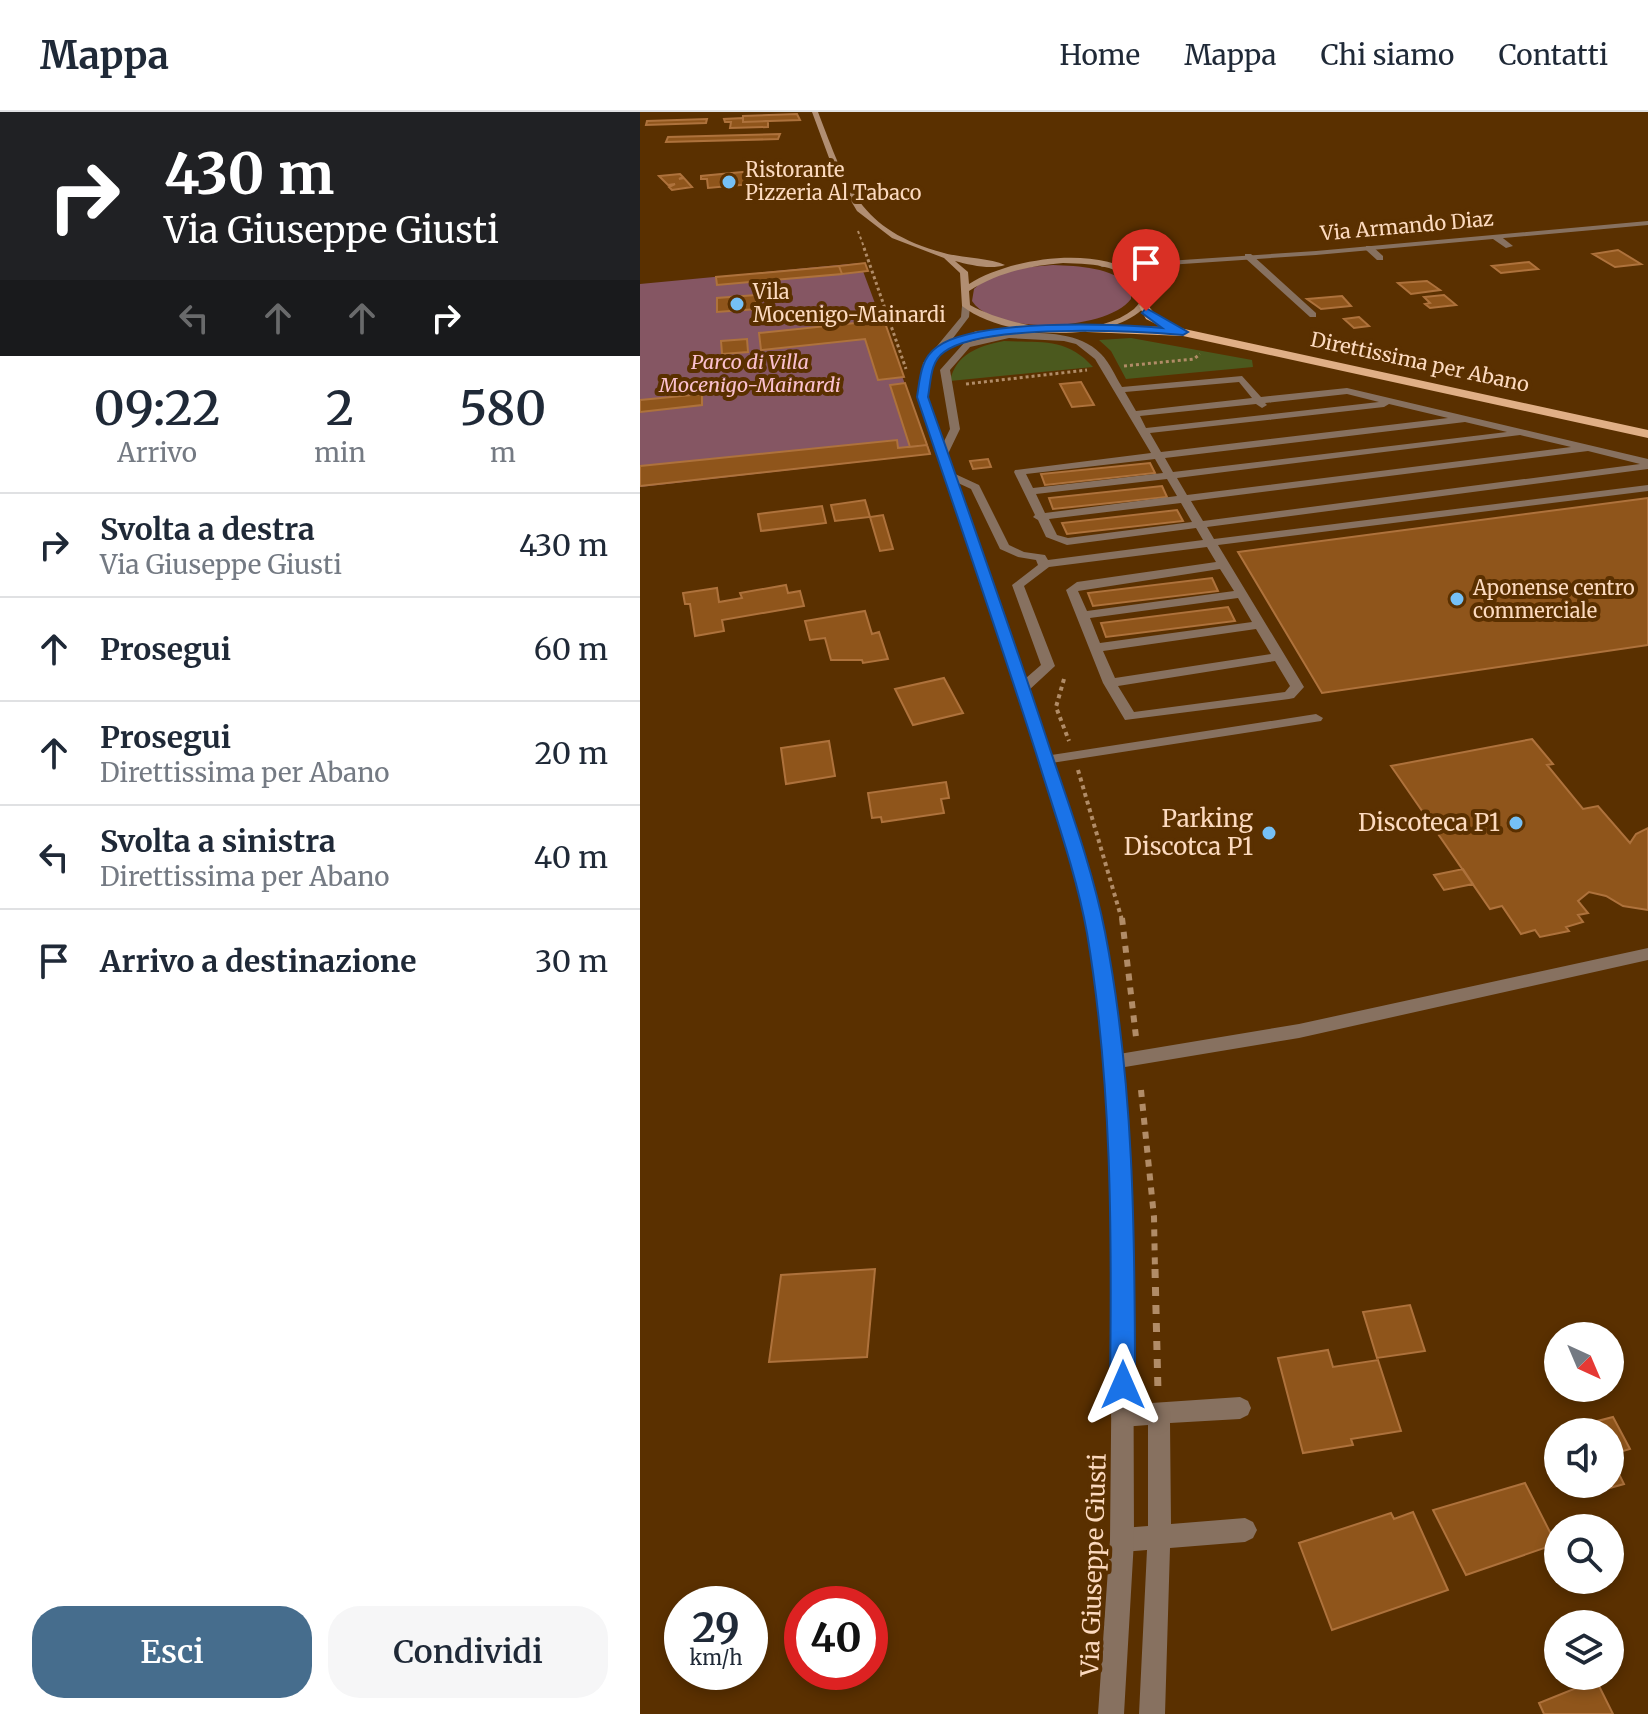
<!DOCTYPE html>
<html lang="it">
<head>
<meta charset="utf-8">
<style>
	body { margin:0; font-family:Merriweather,serif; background:#f6f6f7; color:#1f2937; height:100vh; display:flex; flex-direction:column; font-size:30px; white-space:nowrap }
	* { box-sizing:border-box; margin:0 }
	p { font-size:26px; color:#747a83 }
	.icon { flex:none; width:44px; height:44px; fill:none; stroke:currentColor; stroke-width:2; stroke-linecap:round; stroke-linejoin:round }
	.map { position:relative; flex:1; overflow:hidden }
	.drawer { display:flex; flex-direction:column; background:#fff; width:640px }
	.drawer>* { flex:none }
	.guide { background:#202124; color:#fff; overflow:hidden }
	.needle { width:52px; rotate:136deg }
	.buttons { position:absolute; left:904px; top:1210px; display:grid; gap:16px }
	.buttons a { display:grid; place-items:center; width:80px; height:80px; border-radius:50%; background:#fff; box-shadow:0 4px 12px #0003; font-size:40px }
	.speed { position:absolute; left:24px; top:1474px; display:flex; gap:16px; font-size:40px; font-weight:700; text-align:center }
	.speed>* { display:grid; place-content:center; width:104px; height:104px; border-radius:50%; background:#fff; box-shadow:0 4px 12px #0003; line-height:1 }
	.speed small { font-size:20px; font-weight:400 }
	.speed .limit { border:12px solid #d22; background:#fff; color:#111 }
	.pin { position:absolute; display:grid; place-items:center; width:68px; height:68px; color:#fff; margin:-82px -34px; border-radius:50% 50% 50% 0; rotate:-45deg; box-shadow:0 0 8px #0007 }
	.pin .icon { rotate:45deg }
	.me { position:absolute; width:88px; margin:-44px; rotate:0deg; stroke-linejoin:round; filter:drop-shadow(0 0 6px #0008) }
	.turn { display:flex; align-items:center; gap:28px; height:168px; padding:0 32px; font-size:36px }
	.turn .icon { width:104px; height:104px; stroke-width:2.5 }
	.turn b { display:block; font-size:56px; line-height:68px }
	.lanes { display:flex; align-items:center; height:76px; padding:0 32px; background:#0003; justify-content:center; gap:40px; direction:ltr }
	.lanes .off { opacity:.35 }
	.eta { display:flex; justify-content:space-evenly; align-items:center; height:136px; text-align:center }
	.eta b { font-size:48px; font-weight:600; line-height:56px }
	.primary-button { display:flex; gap:16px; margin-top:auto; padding:16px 32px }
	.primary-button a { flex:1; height:92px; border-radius:32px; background:#466d8d; color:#fff; font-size:32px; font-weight:600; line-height:92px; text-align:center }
	.primary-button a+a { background:#f6f6f7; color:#1f2937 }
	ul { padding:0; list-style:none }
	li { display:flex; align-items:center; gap:24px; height:104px; padding:0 32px; border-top:2px solid #e0e1e3 }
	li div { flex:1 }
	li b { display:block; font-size:30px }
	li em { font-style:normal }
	header { display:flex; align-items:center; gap:48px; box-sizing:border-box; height:112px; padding:0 40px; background:#fff; border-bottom:2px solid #e0e1e3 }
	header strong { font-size:38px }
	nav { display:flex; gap:44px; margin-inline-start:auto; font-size:28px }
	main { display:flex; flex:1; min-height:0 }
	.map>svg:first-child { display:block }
	.green { fill:#855663 }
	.water { fill:#4b591e }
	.building { fill:#8f551b; stroke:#ae723c; stroke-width:2 }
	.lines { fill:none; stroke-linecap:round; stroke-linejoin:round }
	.path-far4 { stroke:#b18c67; stroke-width:2; stroke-dasharray:3 3; stroke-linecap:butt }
	.path-far3 { stroke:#b18c67; stroke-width:3; stroke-dasharray:3 3; stroke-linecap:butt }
	.path-far2 { stroke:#b18c67; stroke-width:4; stroke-dasharray:4 4; stroke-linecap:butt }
	.path-far1 { stroke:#b18c67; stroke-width:6; stroke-dasharray:7 7; stroke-linecap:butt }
	.path { stroke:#b18c67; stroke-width:7; stroke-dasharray:9 9; stroke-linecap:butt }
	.service { fill:#877160; fill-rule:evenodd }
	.tertiary { fill:#877160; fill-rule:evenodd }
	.secondary { fill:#b18e72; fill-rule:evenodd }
	.trunk { fill:#e0af86; fill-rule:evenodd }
	.route { fill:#1a73e8; stroke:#114b97; stroke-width:2 }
	.poi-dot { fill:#75c0f6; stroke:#5a3000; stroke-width:3 }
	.labels { text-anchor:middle; stroke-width:8; stroke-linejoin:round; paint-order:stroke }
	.far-poi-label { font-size:20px; fill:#fcdabf; stroke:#5a3000; text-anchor:start }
	.far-street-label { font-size:20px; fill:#fcdabf; stroke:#5a3000 }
	.far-park-label { font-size:20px; font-style:italic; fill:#fac1d0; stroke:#5a3000 }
	.poi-label { font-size:24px; fill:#fcdabf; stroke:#5a3000; text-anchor:end }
	.street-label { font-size:24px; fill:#fcdabf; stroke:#5a3000 }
</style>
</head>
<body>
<header>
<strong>Mappa</strong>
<nav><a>Home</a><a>Mappa</a><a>Chi siamo</a><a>Contatti</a></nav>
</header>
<main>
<section class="drawer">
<div class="guide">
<div class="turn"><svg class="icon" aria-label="right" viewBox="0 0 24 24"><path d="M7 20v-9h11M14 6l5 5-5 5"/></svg><div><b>430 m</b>Via Giuseppe Giusti</div></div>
<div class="lanes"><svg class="icon off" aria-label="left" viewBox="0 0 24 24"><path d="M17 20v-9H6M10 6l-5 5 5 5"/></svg><svg class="icon off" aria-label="ahead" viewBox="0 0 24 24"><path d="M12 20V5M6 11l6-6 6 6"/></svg><svg class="icon off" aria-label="ahead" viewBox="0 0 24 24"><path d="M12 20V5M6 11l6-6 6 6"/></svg><svg class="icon" aria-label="right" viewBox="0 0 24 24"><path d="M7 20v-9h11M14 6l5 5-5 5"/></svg></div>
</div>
<div class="eta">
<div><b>09:22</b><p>Arrivo</p></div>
<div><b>2</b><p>min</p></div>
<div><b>580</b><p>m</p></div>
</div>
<ul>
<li><svg class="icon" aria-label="right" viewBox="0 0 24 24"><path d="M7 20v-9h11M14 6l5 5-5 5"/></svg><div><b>Svolta a destra</b><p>Via Giuseppe Giusti</p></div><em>430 m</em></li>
<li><svg class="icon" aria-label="ahead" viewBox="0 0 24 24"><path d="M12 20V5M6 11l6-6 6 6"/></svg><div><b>Prosegui</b></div><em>60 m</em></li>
<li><svg class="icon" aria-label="ahead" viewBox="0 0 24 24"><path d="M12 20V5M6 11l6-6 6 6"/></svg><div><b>Prosegui</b><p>Direttissima per Abano</p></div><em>20 m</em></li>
<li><svg class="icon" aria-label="left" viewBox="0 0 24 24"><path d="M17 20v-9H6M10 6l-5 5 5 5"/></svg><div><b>Svolta a sinistra</b><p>Direttissima per Abano</p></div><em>40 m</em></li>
<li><svg class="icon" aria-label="arrive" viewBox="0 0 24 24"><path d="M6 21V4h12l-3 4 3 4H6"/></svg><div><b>Arrivo a destinazione</b></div><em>30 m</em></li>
</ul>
<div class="primary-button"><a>Esci</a><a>Condividi</a></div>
</section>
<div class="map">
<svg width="1008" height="1602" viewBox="0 0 1008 1602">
	<rect width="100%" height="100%" fill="#5a3000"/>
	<path class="green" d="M220,151l71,191 -291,33v-203z
		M413,153c26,1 59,2 78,22v12c-24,32 -136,37 -159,2l2,-12c19,-19 53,-22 79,-24z"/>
	<path class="water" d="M491,226l121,22 1,7 -127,12 -15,-28 -12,-11z
		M364,229c36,2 63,-4 89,26l-143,14c6,-27 28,-35 54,-40z"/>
	<path class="building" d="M157,2l3,6 -57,2v-6z
		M103,6v4l25,-1v6l-38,1 1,-6h-6l-1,-3z
		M67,7l-1,4 -60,2 1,-4z
		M140,22l-2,5 -112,3 2,-5z
		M112,59l-1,13 -43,4 -1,-9h-6v-3z
		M40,62l3,3 -4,2 5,-1 8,9 -20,3 -3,-3 6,-3 -7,1 -9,-9z
		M978,138l23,14 -26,3 -22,-13z
		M889,150l9,7 -37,4 -9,-7z
		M225,151l3,8 -26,3 -3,-8z
		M199,154l3,8 -125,11 -1,-8z
		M787,169l13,9 -29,4 -13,-11z
		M116,183l1,14 -40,3v-14z
		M804,183l12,10 -26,3 -5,-4 5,-1 -6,-6z
		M702,184l9,10 -30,3 -14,-10z
		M719,205l10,9 -15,2 -10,-9z
		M244,208l20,57 -26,3 -13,-41 -104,11 -2,-17z
		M107,227l1,13 -26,2 -1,-13z
		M441,270l13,23 -22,2 -12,-23z
		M265,271l22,62 -17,2 -20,-62z
		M62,282v11l-62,7v-12z
		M257,328l1,8 29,-3 3,9 -290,32v-20z
		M348,347l3,8 -18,2 -3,-8z
		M510,351l5,10 -110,12 -4,-11z
		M522,374l5,11 -114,12 -4,-11z
		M1008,386v147l-326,48 -84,-141z
		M225,388l5,17 -35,4 -4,-16z
		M182,394l4,17 -65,8 -3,-17z
		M537,398l6,11 -116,13 -5,-11z
		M243,403l10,34 -13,2 -10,-34z
		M572,466l6,13 -125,15 -5,-13z
		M146,473l2,8 12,-2 4,15 -82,14 2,11 -29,5 -5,-32h-5l-2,-11 34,-5 2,14 23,-4 -2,-5z
		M588,495l7,14 -129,16 -5,-14z
		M225,499l7,23 7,-2 9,27 -25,4 -1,-3h-31l-6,-22 -15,2 -5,-19z
		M304,566l19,35 -50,12 -18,-36z
		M892,627l21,25 -6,1 36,44 15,-3 32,37 6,-9 12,-6v82l-25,-4 -17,-10 -17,-4 -11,9 10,12 -10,2 5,7 -17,5 3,4 -29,6 -5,-7 -14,4 -19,-28 -12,3 -99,-143z
		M189,629l6,35 -49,8 -5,-36z
		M306,670l3,16 -8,1 3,14 -62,9 -1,-5 -9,1 -4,-25z
		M823,757l10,15 -29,6 -10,-15z
		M235,1157l-8,88 -98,5 12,-87z
		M770,1193l15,46 -48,7 -14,-46z
		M688,1238l5,17 45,-7 23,71 -50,8 2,6 -50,8 -25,-95z
		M973,1305l17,32 -20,6v-23h-29l-3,-6z
		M970,1344l14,28 -43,12 -5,-12h34z
		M885,1371l31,61 -90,31 -33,-65z
		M773,1400l35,78 -116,40 -33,-87 92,-30 3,6z
		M956,1568l17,34h-69l-5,-11z"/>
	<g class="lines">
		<path class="path-far4" d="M218,119l7,19"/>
		<path class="path-far3" d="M224,136l42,121
			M484,254l70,-7 6,-5
			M326,272l121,-14"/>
		<path class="path-far2" d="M424,567l-8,28 13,34
			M438,658l44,150"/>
		<path class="path-far1" d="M482,806l14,119
			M501,978l13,127 1,54"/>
		<path class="path" d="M515,1157l3,123"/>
		<path class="service" d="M853,123h6l14,11 -7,2 -13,-9z
			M726,134h6l11,10v4h-6l-11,-10z
			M605,142h6l65,59v4h-6l-65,-59z
			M369,220c32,2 68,-2 92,22 9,9 14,22 21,33l120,-11 19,21 86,-9 301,71v10l-441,58 7,12 434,-54v6l-430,54 86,142 -10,11 -5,1 -164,21 -22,-37 -37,-93 11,-8 139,-20 -9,-15 -158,20 -25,19 31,80 -27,25h-10v-6l23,-20 -29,-80 26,-20 -2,-5 -18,-3 -18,-8 -29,-60 -26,-12v-4h8l26,12 30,60 15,7 21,3 3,5 155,-20 -7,-12 -129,17 -21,-8 -8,-17 -5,-3 2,-2 -21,-43 1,-2 136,-17 -56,-94 -19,-15 -12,-3 -55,-3 -39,9 -20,23 10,59 -14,29h-8l-1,-2 13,-27 -10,-59 24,-27zM599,270l13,16 -116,13 -11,-19zM707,282l32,8 -233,26 -6,-12 116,-12 6,4 5,-3 -2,-2zM749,292l59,14 -287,34 -11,-19 234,-26zM825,310l42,10 -334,40 -8,-14zM880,323l51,12 -384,48 -10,-17zM948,339l52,13 -437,57 -12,-20zM515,347l8,14 -130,15 -7,-14zM527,367l10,17 -132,17 -9,-19zM541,391l11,19 -124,16 -11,-3 -8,-16zM580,457l14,22 -147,20 -9,-20zM598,486l14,24 -152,21 -10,-25zM616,517l15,25 -156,24 -12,-27zM635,549l15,25 -5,6 -151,20 -16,-26z
			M676,602l7,4 -2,3 -276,43 -7,-4 7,-4z
			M1008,836v12l-349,78 -186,31 -6,-2 -3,-5 3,-5 6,-2 186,-31z
			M600,1285l8,4 3,7 -3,7 -8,4 -70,4 1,101 74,-6 8,4 4,8 -4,8 -8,4 -75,6 -5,166h-26l8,-164 -25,2 -8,-4 -4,-8 4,-8 8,-4 26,-2v-101l-26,2 -8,-4 -3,-7 3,-7 8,-4z"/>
		<path class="tertiary" d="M1008,109v4l-332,30 -178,12h-36l-4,-2 4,-2h36l178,-12z
			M326,191l4,3 -1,11 -19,25 26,-11 58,-4 4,3 -4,3c-29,2 -82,0 -99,27 -6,10 -6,26 -7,37l102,291 51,156 23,87 18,131 11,168 1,310 -10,174h-26l12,-174 3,-310 -9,-168 -16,-131 -23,-87 -49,-156 -98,-291 5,-34 38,-46 1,-11z"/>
		<path class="secondary" d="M172,0h6c29,75 41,118 126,141 18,5 46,5 61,12 -14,5 -35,0 -50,-4l13,11 1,12c41,-26 127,-39 169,-9 6,4 11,13 16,19 -4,6 -9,14 -16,19 -41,31 -137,24 -176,-7l-2,-33 -16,-15 -52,-20 -35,-27 -22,-37zM423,151c35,1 60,2 83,31 -4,5 -8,11 -12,15 -41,33 -122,19 -164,-4l-1,-14c30,-19 60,-25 94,-28z"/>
		<path class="trunk" d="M505,190l10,12 25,14 468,102v8l-465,-102 -96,-4 -6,-4 6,-4 75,3 -16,-8 -7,-13z"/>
	</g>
	<path class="route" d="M506,196l42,24 -5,3c-50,-4 -200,-12 -239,17 -14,10 -13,29 -16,45 42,118 84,236 123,355 20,59 42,119 54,180 29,149 30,303 30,453l-4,8 -8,4 -9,-4 -4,-8c2,-150 2,-303 -23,-452 -11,-61 -33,-121 -51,-180 -38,-119 -79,-237 -119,-356 3,-18 3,-38 20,-50 38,-28 177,-24 225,-19l-20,-15z"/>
	<g class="poi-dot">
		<circle cx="89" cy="70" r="8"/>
		<circle cx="97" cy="192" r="8"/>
		<circle cx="817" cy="487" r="8"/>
		<circle cx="876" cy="711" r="8"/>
		<circle cx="629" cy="721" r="8"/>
	</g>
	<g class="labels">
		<g class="far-poi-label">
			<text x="105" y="65">Ristorante<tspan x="105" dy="23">Pizzeria Al Tabaco</tspan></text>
			<text x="113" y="187">Vila<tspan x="113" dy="23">Mocenigo-Mainardi</tspan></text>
			<text x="833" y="483">Aponense centro<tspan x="833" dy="23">commerciale</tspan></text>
		</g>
		<g class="far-street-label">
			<text transform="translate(767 114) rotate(-5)" y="7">Via Armando Diaz</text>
			<text transform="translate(780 250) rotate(12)" y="7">Direttissima per Abano</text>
		</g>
		<g class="far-park-label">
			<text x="110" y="257">Parco di Villa<tspan x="110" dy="23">Mocenigo-Mainardi</tspan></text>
		</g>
		<g class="poi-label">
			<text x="613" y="715">Parking<tspan x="613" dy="28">Discotca P1</tspan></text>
			<text x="860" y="719">Discoteca P1</text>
		</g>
		<g class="street-label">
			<text transform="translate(454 1453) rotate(-88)" y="8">Via Giuseppe Giusti</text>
		</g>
	</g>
</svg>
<div class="buttons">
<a><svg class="needle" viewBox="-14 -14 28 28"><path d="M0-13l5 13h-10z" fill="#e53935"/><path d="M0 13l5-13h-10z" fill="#747a83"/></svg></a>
<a><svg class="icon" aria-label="sound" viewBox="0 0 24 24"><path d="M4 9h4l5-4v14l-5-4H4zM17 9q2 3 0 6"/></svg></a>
<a><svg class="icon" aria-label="search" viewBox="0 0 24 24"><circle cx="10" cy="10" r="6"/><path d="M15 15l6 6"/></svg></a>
<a><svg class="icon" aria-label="layers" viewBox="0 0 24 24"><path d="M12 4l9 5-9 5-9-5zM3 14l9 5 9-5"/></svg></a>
</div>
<div class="speed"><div>29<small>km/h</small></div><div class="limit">40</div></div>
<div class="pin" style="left:506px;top:199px;background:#d93025"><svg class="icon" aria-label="arrive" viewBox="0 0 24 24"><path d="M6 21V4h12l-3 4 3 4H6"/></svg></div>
<svg class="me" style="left:483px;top:1273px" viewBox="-20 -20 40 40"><path d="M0-17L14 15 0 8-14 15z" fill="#1a73e8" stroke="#fff" stroke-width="4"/></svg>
</div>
</main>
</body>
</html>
